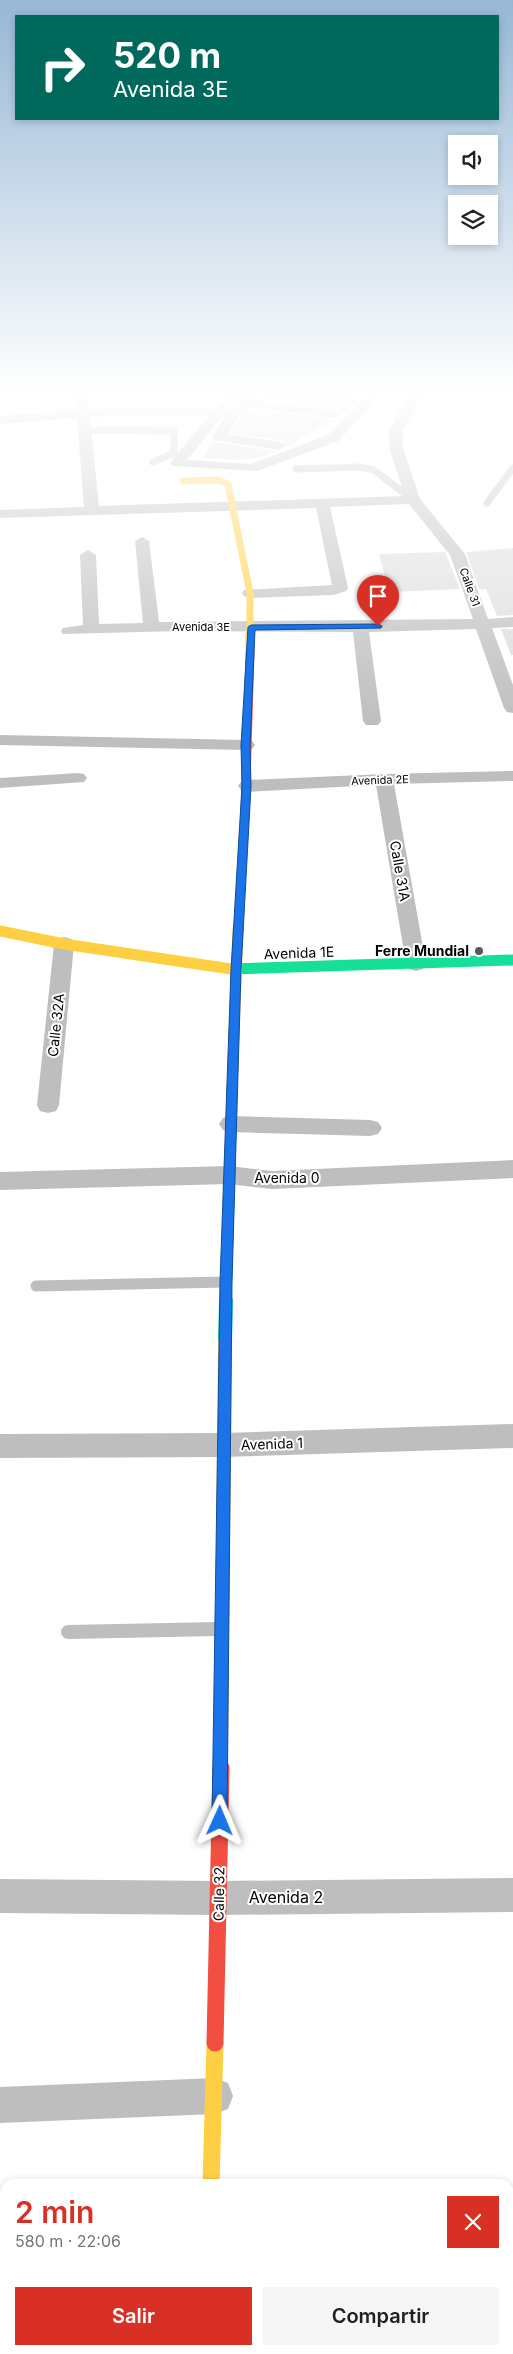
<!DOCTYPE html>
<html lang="es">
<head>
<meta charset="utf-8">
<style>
	body { margin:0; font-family:Inter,sans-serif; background:#f6f6f6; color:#202124; height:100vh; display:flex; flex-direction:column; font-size:19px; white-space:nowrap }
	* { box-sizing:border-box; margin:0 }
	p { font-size:16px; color:#757577 }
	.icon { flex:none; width:28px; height:28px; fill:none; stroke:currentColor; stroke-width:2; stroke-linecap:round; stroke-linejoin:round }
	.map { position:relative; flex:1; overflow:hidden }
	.drawer { position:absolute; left:0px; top:2179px; width:514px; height:176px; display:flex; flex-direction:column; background:#fff; border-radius:15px 15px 0 0; box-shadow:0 2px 8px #0003 }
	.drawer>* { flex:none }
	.guide { position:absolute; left:15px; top:15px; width:484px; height:105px; border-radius:0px; box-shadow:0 2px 8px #0003; background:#00695c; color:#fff; overflow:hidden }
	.buttons { position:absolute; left:448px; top:135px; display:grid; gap:10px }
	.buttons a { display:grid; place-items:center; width:50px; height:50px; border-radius:0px; background:#fff; box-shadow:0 2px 8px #0003; font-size:25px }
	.pin { position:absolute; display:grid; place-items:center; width:42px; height:42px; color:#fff; margin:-51px -21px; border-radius:50% 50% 50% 0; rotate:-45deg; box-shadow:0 0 5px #0007 }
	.pin .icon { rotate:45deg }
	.me { position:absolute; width:55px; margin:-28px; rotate:1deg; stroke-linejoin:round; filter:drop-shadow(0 0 4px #0008) }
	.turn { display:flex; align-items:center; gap:18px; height:105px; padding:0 15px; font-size:22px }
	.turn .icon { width:65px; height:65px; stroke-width:2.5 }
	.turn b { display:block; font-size:35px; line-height:42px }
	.round { display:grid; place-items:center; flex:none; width:52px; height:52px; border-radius:0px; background:#f6f6f6 }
	.overview { display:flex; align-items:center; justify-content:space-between; height:85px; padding:0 15px }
	h1 { font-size:30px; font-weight:600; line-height:38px; color:#d93025 }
	.primary-button { display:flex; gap:10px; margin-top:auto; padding:10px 15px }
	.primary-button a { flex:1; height:58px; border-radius:0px; background:#d93025; color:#fff; font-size:20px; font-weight:600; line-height:58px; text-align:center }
	.primary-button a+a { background:#f6f6f6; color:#202124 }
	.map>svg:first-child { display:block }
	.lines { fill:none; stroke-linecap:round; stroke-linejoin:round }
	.canal { fill:#bcbcbc; fill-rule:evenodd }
	.building { fill:#dcdcdc }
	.lane-far2 { stroke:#bebebe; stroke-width:7 }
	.lane-far1 { stroke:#bebebe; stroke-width:11 }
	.lane { stroke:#bebebe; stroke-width:14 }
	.street { fill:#bebebe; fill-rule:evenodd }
	.fast-far1 { stroke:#16e098; stroke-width:11 }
	.fast { stroke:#16e098; stroke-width:14 }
	.slow-far4 { stroke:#ffcf43; stroke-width:7 }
	.slow-far3 { stroke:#ffcf43; stroke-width:9 }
	.slow-far2 { stroke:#ffcf43; stroke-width:11 }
	.slow-far1 { stroke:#ffcf43; stroke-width:14 }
	.slow { stroke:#ffcf43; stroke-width:17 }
	.jam-far2 { stroke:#f24e42; stroke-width:9 }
	.jam-far1 { stroke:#f24e42; stroke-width:14 }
	.jam { stroke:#f24e42; stroke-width:17 }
	.route { fill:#1a73e8; stroke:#114b97 }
	.poi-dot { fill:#595959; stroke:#fff; stroke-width:2 }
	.labels { text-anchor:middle; stroke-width:4; stroke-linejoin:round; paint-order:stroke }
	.far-street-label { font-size:11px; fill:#000; stroke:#fff }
	.street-label { font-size:14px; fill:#000; stroke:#fff }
	.poi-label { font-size:14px; font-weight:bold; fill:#000; stroke:#fff; text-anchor:end }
	.near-street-label { font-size:16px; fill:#000; stroke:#fff }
</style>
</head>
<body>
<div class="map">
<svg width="513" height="2354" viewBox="0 0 513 2354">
	<rect width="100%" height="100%" fill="#fff"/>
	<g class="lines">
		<path class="canal" d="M226,395h13l-52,65 64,4 77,-29 40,-40h13l-43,46 -81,30 -85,-5 -2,-3 2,-3z"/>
	</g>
	<path class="building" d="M262,395h99l-18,19 -9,-6 -74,-9z
		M250,409l83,11 -45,26 -4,-5 -53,-8 9,-16z
		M214,442l61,9 -13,6 -19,3 -41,-2z
		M513,548v67l-16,1 -11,-27h-7l-13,-37z
		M445,552l15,37 -71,3 -10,-38z
		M501,629h12v26h-2z"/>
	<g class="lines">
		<path class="lane-far2" d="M84,430l90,1v22l-21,9
			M296,469l64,-2 14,3 39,30
			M487,503l26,-35"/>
		<path class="lane-far1" d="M36,1286l190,-4"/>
		<path class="lane" d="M68,1632l150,-3"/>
		<path class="street" d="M75,395h13l1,14 86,-2 56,3 15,-15h14l-4,5 78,10 7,4 -7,4 -85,-11 -10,9 -11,18 56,9 2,3 -7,4 -65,-10 -2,-3 13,-20 -50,-2 -85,2 9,89 306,-10 -16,-48v-18l20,-35h13l-19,35v18l17,51 45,55 23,65 25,-2v10l-21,1 21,57v28l-6,-1 -3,-4 -28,-79 -107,3 12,89 -3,4h-12l-3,-4 -10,-89 -173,-1 -117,3 -2,-3 2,-3 20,-3 -3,-70 8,-5 8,5 3,69 44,-1 -8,-82 7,-4 7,4 10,81 314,-3 -23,-64 -41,-51 -79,3 18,81 -2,3 -12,4 -84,3 -6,-2 -2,-3 2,-3 88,-5 -16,-77 -316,10v-8l84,-3 -7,-89 -77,6v-8l76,-6z
			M0,735l246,5 6,1 3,4 -3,4 -6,1 -246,-5z
			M513,771v10l-119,3 32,180 -3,5 -7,2 -7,-2 -3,-5 -30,-179 -129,7 -6,-2 -3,-4 3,-4 6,-2 137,-6z
			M78,773l6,1 3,4 -3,4 -84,6v-10z
			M64,937l7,2 3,5 -15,161 -3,6 -8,2 -8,-2 -3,-6 17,-161 3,-5z
			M231,1116l139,4 8,2 4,6 -4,6 -8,2 -139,-4 -8,-2 -4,-6 4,-6z
			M513,1160v18l-241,11 -43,-5 -229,6v-18l229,-6 43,5z
			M513,1424v24l-289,9 -224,1v-24l224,-1z
			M513,1878v34l-294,3 -219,-2v-34l219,2z
			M215,2078l13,5 5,13 -5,13 -13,5 -215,9v-36z
			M190,2350h40v4h-40z"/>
		<path class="fast-far1" d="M231,969l282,-9
			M226,1303l6,-214"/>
		<path class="fast" d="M225,1342l1,-41"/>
		<path class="slow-far4" d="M183,481l35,-1 10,4 22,109v40"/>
		<path class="slow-far3" d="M250,632v21
			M238,930l7,-116"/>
		<path class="slow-far2" d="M0,931l64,13 167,25
			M232,1089l6,-160"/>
		<path class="slow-far1" d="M221,1764l4,-422"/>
		<path class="slow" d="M211,2184l4,-141"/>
		<path class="jam-far2" d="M245,814l5,-161"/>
		<path class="jam-far1" d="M221,1769v-5"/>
		<path class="jam" d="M215,2043l6,-275"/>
	</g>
	<linearGradient id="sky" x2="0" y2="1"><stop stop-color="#96b7d6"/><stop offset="0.54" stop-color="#fff"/><stop offset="1" stop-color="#fff" stop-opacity="0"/></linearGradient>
	<rect width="513" height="725" fill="url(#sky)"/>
	<path class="route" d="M378,624l4,2 -1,2 -126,2 -5,115 1,41 -10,184 -9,312 -5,539 -2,6 -5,2 -6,-2 -2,-6 8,-539 11,-312 11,-184 -1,-41 7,-118 3,-2z"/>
	<circle class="poi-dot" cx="479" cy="951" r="5"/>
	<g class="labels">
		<g class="far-street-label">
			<text transform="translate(470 587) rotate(70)" y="4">Calle 31</text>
			<text x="201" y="631">Avenida 3E</text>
			<text transform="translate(380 780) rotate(-2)" y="4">Avenida 2E</text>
		</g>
		<g class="street-label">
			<text transform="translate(400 871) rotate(80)" y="5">Calle 31A</text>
			<text transform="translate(299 953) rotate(-2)" y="5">Avenida 1E</text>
			<text transform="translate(56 1025) rotate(-84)" y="5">Calle 32A</text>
			<text x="287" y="1183">Avenida 0</text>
			<text transform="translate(272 1444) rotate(-2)" y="5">Avenida 1</text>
			<text transform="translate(219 1894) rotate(-89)" y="5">Calle 32</text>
		</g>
		<g class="poi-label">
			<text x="469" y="956">Ferre Mundial</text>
		</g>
		<g class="near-street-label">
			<text x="286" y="1903">Avenida 2</text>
		</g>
	</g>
</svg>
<div class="buttons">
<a><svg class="icon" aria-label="sound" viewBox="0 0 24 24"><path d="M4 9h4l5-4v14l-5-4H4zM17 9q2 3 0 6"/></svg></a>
<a><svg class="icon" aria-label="layers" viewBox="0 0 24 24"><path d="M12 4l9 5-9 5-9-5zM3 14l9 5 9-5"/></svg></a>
</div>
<div class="pin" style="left:378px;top:626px;background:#d93025"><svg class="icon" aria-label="arrive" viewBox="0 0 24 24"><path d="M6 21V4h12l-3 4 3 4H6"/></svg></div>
<svg class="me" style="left:220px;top:1821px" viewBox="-20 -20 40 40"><path d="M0-17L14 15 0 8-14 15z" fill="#1a73e8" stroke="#fff" stroke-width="4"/></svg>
<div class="guide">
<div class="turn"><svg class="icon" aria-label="right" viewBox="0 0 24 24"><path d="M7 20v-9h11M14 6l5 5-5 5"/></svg><div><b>520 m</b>Avenida 3E</div></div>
</div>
<section class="drawer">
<div class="overview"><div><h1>2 min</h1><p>580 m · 22:06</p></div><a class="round" style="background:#d93025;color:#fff"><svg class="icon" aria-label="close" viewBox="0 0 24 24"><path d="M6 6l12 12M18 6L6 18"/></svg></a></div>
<div class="primary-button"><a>Salir</a><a>Compartir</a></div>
</section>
</div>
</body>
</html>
